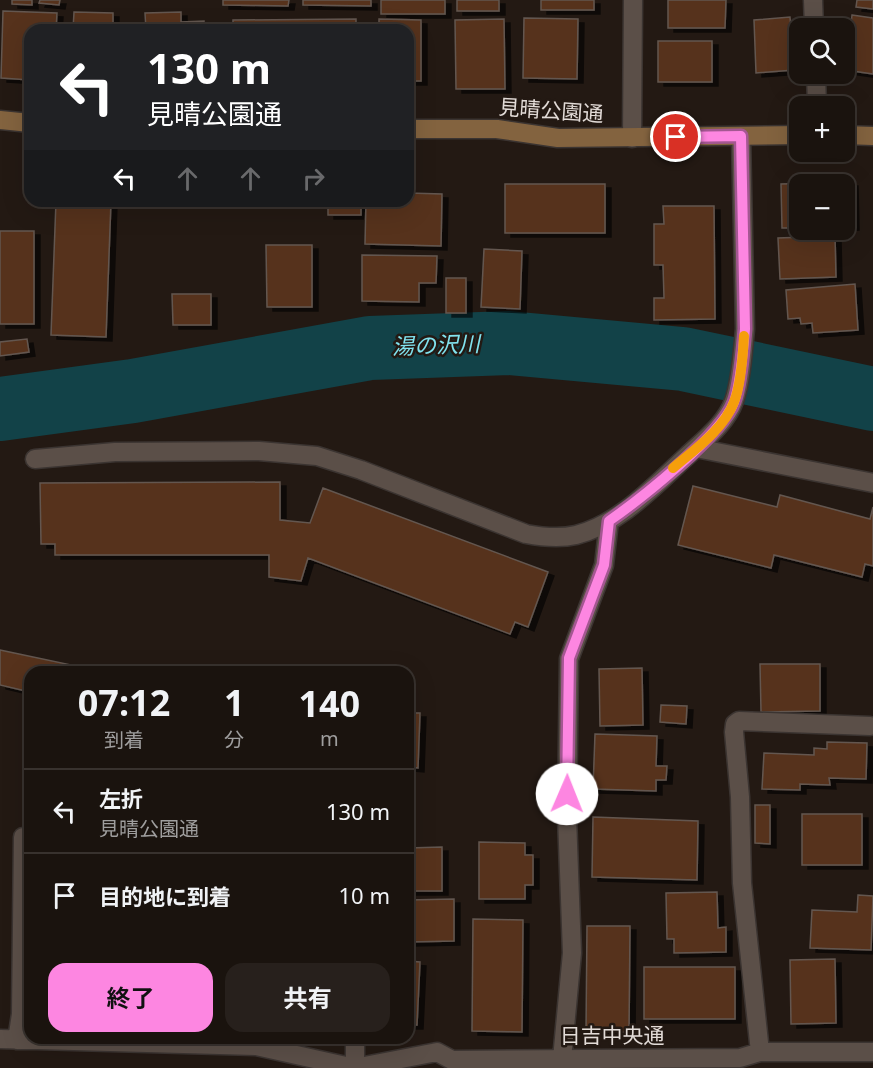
<!DOCTYPE html>
<html lang="ja">
<head>
<meta charset="utf-8">
<style>
	body { margin:0; font-family:"Noto Sans","Noto Sans JP",sans-serif; background:#27201c; color:#f1f3f6; height:100vh; display:flex; flex-direction:column; font-size:22px; white-space:nowrap }
	* { box-sizing:border-box; margin:0 }
	p { font-size:20px; color:#9f9e9e }
	.icon { flex:none; width:33px; height:33px; fill:none; stroke:currentColor; stroke-width:2; stroke-linecap:round; stroke-linejoin:round }
	.map { position:relative; flex:1; overflow:hidden }
	.details { position:absolute; left:24px; top:666px; width:390px; height:378px; display:flex; flex-direction:column; background:#1a130e; border-radius:18px; box-shadow:0 6px 24px #0002,0 0 0 2px #38322e }
	.details>* { flex:none }
	.hud { position:absolute; left:24px; top:24px; width:390px; height:183px; border-radius:18px; box-shadow:0 6px 24px #0002,0 0 0 2px #38322e; background:#202124; color:#fff; overflow:hidden }
	.fabs { position:absolute; left:789px; top:18px; display:grid; gap:12px }
	.fabs a { display:grid; place-items:center; width:66px; height:66px; border-radius:12px; background:#1a130e; box-shadow:0 6px 24px #0002,0 0 0 2px #38322e; font-size:30px }
	.pin { position:absolute; display:grid; place-items:center; width:51px; height:51px; color:#fff; margin:-26px; border:3px solid #fff; border-radius:50%; box-shadow:0 2px 6px #0007 }
	.me { position:absolute; width:66px; margin:-33px; rotate:1deg; stroke-linejoin:round; filter:drop-shadow(0 0 4px #0008) }
	.turn { display:flex; align-items:center; gap:21px; height:126px; padding:0 24px; font-size:27px }
	.turn .icon { width:78px; height:78px; stroke-width:2.5 }
	.turn b { display:block; font-size:42px; line-height:51px }
	.lanes { display:flex; align-items:center; height:57px; padding:0 24px; background:#0003; justify-content:center; gap:30px; direction:ltr }
	.lanes .off { opacity:.35 }
	.eta { display:flex; justify-content:space-evenly; align-items:center; height:102px; text-align:center }
	.eta b { font-size:36px; font-weight:700; line-height:42px }
	.cta { display:flex; gap:12px; margin-top:auto; padding:12px 24px }
	.cta a { flex:1; height:69px; border-radius:18px; background:#fd86e1; color:#111; font-size:24px; font-weight:700; line-height:69px; text-align:center }
	.cta a+a { background:#27201c; color:#f1f3f6 }
	ul { padding:0; list-style:none }
	li { display:flex; align-items:center; gap:18px; height:84px; padding:0 24px; border-top:2px solid #38322e }
	li div { flex:1 }
	li b { display:block; font-size:22px }
	li em { font-style:normal }
	.map>svg:first-child { display:block }
	.lines { fill:none; stroke-linecap:round; stroke-linejoin:round }
	.river { stroke:#124248; stroke-width:64 }
	.building { fill:#57321b; stroke:#635750; stroke-width:1.5; filter:url(#shadow) }
	.street-casing { stroke:#3b3431; stroke-width:21 }
	.secondary-casing { stroke:#3b3431; stroke-width:21 }
	.street { stroke:#5b4f48; stroke-width:18 }
	.secondary { stroke:#83633f; stroke-width:18 }
	.route-casing { stroke:#a45792; stroke-width:15 }
	.route { stroke:#fd86e1; stroke-width:10 }
	.slow { stroke:#f59e0b; stroke-width:10 }
	.labels { text-anchor:middle; stroke-width:5; stroke-linejoin:round; paint-order:stroke }
	.street-label { font-size:21px; fill:#e2dbd7; stroke:#231913 }
	.water-label { font-size:22px; font-style:italic; fill:#81e3ef; stroke:#231913 }
</style>
</head>
<body>
<div class="map">
<svg width="873" height="1068" viewBox="0 0 873 1068">
	<defs>
		<filter id="shadow"><feDropShadow dx="6" dy="4" stdDeviation="0" flood-color="#0009"/></filter>
	</defs>
	<rect width="100%" height="100%" fill="#231913"/>
	<g class="lines">
		<path class="river" d="M0,409l133,-18 237,-43 139,-5 174,16 190,40"/>
	</g>
	<path class="building" d="M12,0h20v5l-20,-1z
		M40,0h20l-1,5 -20,-2z
		M223,0h66l-1,6 -65,-1z
		M303,0h68v6l-68,-1z
		M381,0h64v14h-64z
		M457,0h42v11h-42z
		M541,0h53v10h-53z
		M668,0h58l-1,28h-57z
		M857,0h16v9l-17,-2z
		M3,11l54,2 -1,17h-26v50l-29,-2z
		M74,12l39,1v17h-40z
		M181,12v10l23,-1v9h-58l-1,-17z
		M852,15l21,3v56l-27,-4z
		M790,17l4,53 -38,3 -2,-53z
		M524,18l54,1 -1,60 -54,-1z
		M356,19v11h-123v-10z
		M379,19l42,1v61h-13v-51h-29z
		M504,19l1,70h-49l-1,-69z
		M658,41h54v41h-54z
		M408,179v14l34,1 -1,52 -76,-2 1,-43h42z
		M852,182l1,44 -9,1v-43h-44v44h-18l-1,-44z
		M505,184h100v49h-100z
		M56,201h55l-5,136 -55,-2z
		M328,201h33v14h-33z
		M663,206h51l1,113 -61,1v-22h10l-1,-33h-9v-41h10z
		M0,231h34v93h-34z
		M835,236l1,41 -56,2 -2,-41z
		M266,245h46v62h-45z
		M484,249l38,2 -2,58 -39,-2z
		M362,255l75,1 -1,27h-17v19l-57,-1z
		M446,278h20v35h-20z
		M855,284l3,46 -45,3 -1,-10 -11,1 -1,-6 -12,1 -2,-29z
		M172,294h39v31h-38z
		M27,339l2,13 -29,4v-14z
		M280,482v38l30,3 13,-35 225,84 -20,55 -13,-5 -5,12 -202,-76 -7,23 -32,-4v-22h-214v-11h-14l-1,-61z
		M693,486l84,21 3,-12 90,24 3,-12v59l-8,-2 -3,13 -88,-22 -3,13 -93,-23z
		M0,650l95,20v2h-65v20l-30,-7z
		M760,664h60v47l-59,1z
		M642,668l1,57 -43,1 -1,-57z
		M661,705l26,1 -1,18 -26,-2z
		M408,713h12l-2,55 -10,-1z
		M595,734l62,2 -1,30h11l-1,14h-10v11l-63,-2z
		M827,742l40,1 -1,36 -37,-1 1,7 -30,-1v6l-38,-1 2,-36 50,2v-7l13,1z
		M755,805h15v39l-15,-1z
		M802,814h60v51h-60z
		M593,817l105,4 -1,59 -105,-3z
		M479,842l46,1v12h8v30h-8v14h-46z
		M442,847v44h-34v-43z
		M717,892l1,36 8,-1v25l-52,1v-14h-7l-1,-46z
		M858,895l15,1 -2,54 -61,-2 2,-38 45,2z
		M454,899v42l-46,1v-42z
		M473,919l50,1 -1,112 -50,-1z
		M587,926h43l-1,106h-43z
		M835,959l1,64 -45,1 -1,-64z
		M408,961l12,1 -3,63h-9z
		M644,967h91v52h-91z"/>
	<g class="lines">
		<g class="street-casing">
			<path id="street" d="M813,0l1,28
				M816,74l1,32
				M632,138l1,-138
				M696,448l177,35
				M35,459l80,-7 144,-1 58,5 44,14 165,64c16,3 33,5 50,1 44,-11 78,-49 111,-79 16,-15 39,-32 47,-55 7,-19 9,-51 11,-72l-4,-193
				M0,1039l256,7 99,22v-30
				M17,1040l4,-26 2,-177
				M760,1052l-18,-169 -2,-86 -6,-65 1,-8 4,-3 131,5
				M562,1059l10,-106 -5,-136 2,-158 35,-94 5,-44
				M354,1068l83,-16 15,8 288,-2 20,-6h113"/>
		</g>
		<g class="secondary-casing">
			<path id="secondary" d="M0,120l30,3
				M408,129h89l61,9 242,-3
				M844,135l29,1"/>
		</g>
		<use href="#street" class="street"/>
		<use href="#secondary" class="secondary"/>
	</g>
	<g class="lines">
		<g class="route-casing">
			<path id="route" d="M567,794l2,-136 35,-93 5,-44c30,-21 113,-86 125,-119 7,-19 9,-52 11,-73l-4,-193 -65,1"/>
		</g>
		<use href="#route" class="route"/>
		<path class="slow" d="M673,468c21,-18 51,-39 61,-66 7,-17 9,-48 10,-66"/>
	</g>
	<g class="labels">
		<g class="street-label">
			<text transform="translate(551 111) rotate(4)" y="7">見晴公園通</text>
			<text x="612" y="1043">日吉中央通</text>
		</g>
		<g class="water-label">
			<text transform="translate(436 345) rotate(-2)" y="8">湯の沢川</text>
		</g>
	</g>
</svg>
<div class="fabs">
<a><svg class="icon" aria-label="search" viewBox="0 0 24 24"><circle cx="10" cy="10" r="6"/><path d="M15 15l6 6"/></svg></a>
<a>+</a>
<a>−</a>
</div>
<div class="pin" style="left:676px;top:137px;background:#d93025"><svg class="icon" aria-label="arrive" viewBox="0 0 24 24"><path d="M6 21V4h12l-3 4 3 4H6"/></svg></div>
<svg class="me" style="left:567px;top:794px" viewBox="-20 -20 40 40"><circle r="19" fill="#fff"/><path d="M0-13L10 11 0 6-10 11z" fill="#fd86e1"/></svg>
<div class="hud">
<div class="turn"><svg class="icon" aria-label="left" viewBox="0 0 24 24"><path d="M17 20v-9H6M10 6l-5 5 5 5"/></svg><div><b>130 m</b>見晴公園通</div></div>
<div class="lanes"><svg class="icon" aria-label="left" viewBox="0 0 24 24"><path d="M17 20v-9H6M10 6l-5 5 5 5"/></svg><svg class="icon off" aria-label="ahead" viewBox="0 0 24 24"><path d="M12 20V5M6 11l6-6 6 6"/></svg><svg class="icon off" aria-label="ahead" viewBox="0 0 24 24"><path d="M12 20V5M6 11l6-6 6 6"/></svg><svg class="icon off" aria-label="right" viewBox="0 0 24 24"><path d="M7 20v-9h11M14 6l5 5-5 5"/></svg></div>
</div>
<section class="details">
<div class="eta">
<div><b>07:12</b><p>到着</p></div>
<div><b>1</b><p>分</p></div>
<div><b>140</b><p>m</p></div>
</div>
<ul>
<li><svg class="icon" aria-label="left" viewBox="0 0 24 24"><path d="M17 20v-9H6M10 6l-5 5 5 5"/></svg><div><b>左折</b><p>見晴公園通</p></div><em>130 m</em></li>
<li><svg class="icon" aria-label="arrive" viewBox="0 0 24 24"><path d="M6 21V4h12l-3 4 3 4H6"/></svg><div><b>目的地に到着</b></div><em>10 m</em></li>
</ul>
<div class="cta"><a>終了</a><a>共有</a></div>
</section>
</div>
</body>
</html>
